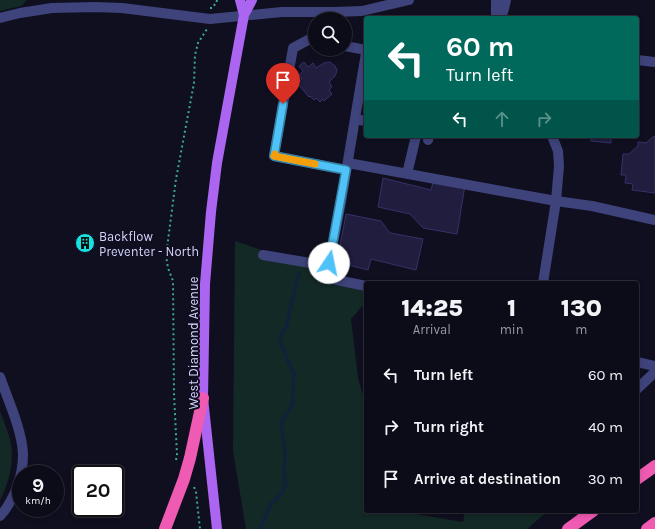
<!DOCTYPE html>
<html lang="en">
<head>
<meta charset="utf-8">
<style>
	body { margin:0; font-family:Karla,sans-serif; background:#151421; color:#f1f3f6; height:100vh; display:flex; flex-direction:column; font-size:15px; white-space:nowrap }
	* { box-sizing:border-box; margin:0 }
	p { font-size:13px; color:#9a9ba2 }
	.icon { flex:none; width:22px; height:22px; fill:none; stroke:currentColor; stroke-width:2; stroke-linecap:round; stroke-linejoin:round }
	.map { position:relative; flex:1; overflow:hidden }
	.sheet { position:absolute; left:364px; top:281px; width:275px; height:232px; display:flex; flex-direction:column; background:#0c0b18; border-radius:4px; box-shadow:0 2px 6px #0003,0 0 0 1px #2c2b37 }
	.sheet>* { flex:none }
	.guide { position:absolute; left:364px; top:16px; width:275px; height:122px; border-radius:4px; box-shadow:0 2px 6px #0003,0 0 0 1px #2c2b37; background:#00695c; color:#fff; overflow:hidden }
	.tools { position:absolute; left:308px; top:12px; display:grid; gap:8px }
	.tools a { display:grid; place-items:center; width:44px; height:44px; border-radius:50%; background:#0c0b18; box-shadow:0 2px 6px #0003,0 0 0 1px #2c2b37; font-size:20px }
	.speed { position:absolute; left:12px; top:465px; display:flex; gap:8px; font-size:20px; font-weight:700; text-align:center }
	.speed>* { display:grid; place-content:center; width:52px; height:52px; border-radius:50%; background:#0c0b18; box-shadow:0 2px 6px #0003,0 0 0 1px #2c2b37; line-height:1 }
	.speed small { font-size:10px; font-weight:400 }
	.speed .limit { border:2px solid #111; border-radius:6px; background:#fff; color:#111 }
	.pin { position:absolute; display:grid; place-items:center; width:34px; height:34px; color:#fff; margin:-41px -17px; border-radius:50% 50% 50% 0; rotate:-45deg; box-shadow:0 0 4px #0007 }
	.pin .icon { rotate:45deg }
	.me { position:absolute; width:44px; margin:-22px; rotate:11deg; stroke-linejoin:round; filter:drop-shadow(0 0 3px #0008) }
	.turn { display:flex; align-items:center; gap:14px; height:84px; padding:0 16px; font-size:18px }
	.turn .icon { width:52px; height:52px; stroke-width:2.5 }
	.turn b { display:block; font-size:28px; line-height:34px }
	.lanes { display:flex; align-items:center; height:38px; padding:0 16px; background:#0003; justify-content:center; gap:20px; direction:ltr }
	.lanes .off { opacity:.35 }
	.eta { display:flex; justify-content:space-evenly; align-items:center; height:68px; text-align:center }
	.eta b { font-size:24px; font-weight:800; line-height:28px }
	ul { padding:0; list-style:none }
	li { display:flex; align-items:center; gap:12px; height:52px; padding:0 16px }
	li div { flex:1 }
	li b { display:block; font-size:15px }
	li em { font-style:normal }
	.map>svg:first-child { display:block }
	.green { fill:#132926 }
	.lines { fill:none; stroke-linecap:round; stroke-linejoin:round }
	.stream { stroke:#0e233a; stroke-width:3.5 }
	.building { fill:#201d3f; stroke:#363169 }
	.path { stroke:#3aa895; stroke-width:2; stroke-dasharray:2 3; stroke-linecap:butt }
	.minor { stroke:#3f437b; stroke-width:10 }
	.major { stroke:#ac65f0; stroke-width:10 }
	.highway { stroke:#ef5ab2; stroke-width:12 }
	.route-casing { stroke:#337fa1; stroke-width:10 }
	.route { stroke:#4fc3f7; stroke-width:7 }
	.slow { stroke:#f59e0b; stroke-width:7 }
	.labels { text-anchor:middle; stroke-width:4; stroke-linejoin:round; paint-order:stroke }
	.poi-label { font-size:13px; fill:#d3d3fb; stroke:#100f20; text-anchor:start }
	.street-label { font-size:13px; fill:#d3d3fb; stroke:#100f20 }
</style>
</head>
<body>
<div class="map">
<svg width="655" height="529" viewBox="0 0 655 529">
	<rect width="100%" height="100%" fill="#100f20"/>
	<path class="green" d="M0,0h27l-6,6 -21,5z
		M235,241c44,15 88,30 131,48v13l-15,17 7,59 8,27v106h32l65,11 2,-11h83l-21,18h-281l-13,-78z
		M0,411c4,11 9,22 11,33 3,19 -2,39 -11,56z"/>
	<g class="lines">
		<path class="stream" d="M260,529l11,-25 11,-11 4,-10 -1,-5 -1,-3 1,-15v-9l-4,-24 2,-7 9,-15 2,-30 -14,-34 1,-5 6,-11 3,-16 9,-36"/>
	</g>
	<path class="building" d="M304,62l4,5 5,-4 3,5 8,-5 6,-1 5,4 1,2 1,3 -2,5 -6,6 3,5 -3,3 3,4 -8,7 -1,-2 -3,3 -4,-4 -2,2 -4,-4 -1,1 -12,-14 5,-4 -3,-4 4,-4 -4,-5z
		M589,136h25l-3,2v5l-20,-2v-5z
		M654,136l1,1v56l-23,-3 1,-6 -8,-1 1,-8h-5l2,-21h6l9,-8v-4l8,1z
		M383,178l48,12 3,-11 31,6 -8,49 -34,-6 -13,-14 -32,-7z
		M346,214l35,7 9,12 33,6 -7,31 -45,-11 -3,11 -31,-8z
		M90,234l4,12 -15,5 -4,-11z"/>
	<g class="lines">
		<path class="path" d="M211,9v-2l5,-3 1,-4
			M176,460l1,-5 -3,-61 -1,-113 -5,-13 -2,-12 10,-77 18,-96 1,-28 3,-12 9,-14
			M194,487l2,5 4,37"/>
		<path class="minor" d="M496,0v18
			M0,18l20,-5 32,-5 43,-1 27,1 88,11 72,-7h53l27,-1 47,-11
			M501,18l3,-9 2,-9
			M315,40l-5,-1 -17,9 -19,108 72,14
			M345,46l21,4
			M637,60l18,2
			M355,119l11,2
			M428,140l1,-4
			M348,163l208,38 36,5 63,14
			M407,174l9,-38
			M263,255l65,11 1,-3 12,-61 25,-149
			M328,266l5,11 4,3 29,6
			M543,283l13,-82 3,-35 -1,-15 -6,-15
			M637,362l18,4
			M0,377c8,23 22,53 23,77 0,11 -3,26 -7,36 -4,9 -9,19 -16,26
			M637,389l18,-17"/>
		<path class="major" d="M240,0l4,15
			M217,529l-14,-131 2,-114 6,-72 6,-49 27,-148 8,-15"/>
		<path class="highway" d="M637,479l18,-13
			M165,529l19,-50 6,-21 13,-60
			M568,529l25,-18
			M647,529l8,-6"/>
	</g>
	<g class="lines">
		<g class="route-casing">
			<path id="route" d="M283,104l-9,52 72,14 -17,93"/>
		</g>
		<use href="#route" class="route"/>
		<path class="slow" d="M275,154l-1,2 41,8"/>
	</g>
	<defs>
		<g id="building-disc" transform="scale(1)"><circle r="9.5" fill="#16e3e1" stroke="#100f20"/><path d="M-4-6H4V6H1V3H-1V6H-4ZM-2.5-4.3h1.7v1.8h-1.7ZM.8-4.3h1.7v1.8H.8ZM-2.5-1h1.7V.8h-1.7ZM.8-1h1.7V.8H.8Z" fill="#111"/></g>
	</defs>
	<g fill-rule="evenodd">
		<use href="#building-disc" x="85" y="243"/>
	</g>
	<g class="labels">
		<g class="poi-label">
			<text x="99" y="241">Backflow<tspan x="99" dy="15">Preventer - North</tspan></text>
		</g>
		<g class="street-label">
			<text transform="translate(193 343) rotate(-90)" y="5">West Diamond Avenue</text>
		</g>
	</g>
</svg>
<div class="tools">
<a><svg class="icon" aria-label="search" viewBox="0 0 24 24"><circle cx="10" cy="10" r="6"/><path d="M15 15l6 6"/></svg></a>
</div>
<div class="speed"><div>9<small>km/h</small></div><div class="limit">20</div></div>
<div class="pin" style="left:283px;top:104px;background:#d93025"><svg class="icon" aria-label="arrive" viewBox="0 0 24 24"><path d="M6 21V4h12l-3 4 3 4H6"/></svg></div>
<svg class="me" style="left:329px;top:263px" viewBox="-20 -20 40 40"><circle r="19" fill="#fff"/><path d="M0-13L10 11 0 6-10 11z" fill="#4fc3f7"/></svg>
<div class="guide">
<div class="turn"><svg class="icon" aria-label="left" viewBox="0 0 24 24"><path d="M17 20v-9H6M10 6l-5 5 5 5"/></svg><div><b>60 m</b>Turn left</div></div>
<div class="lanes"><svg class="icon" aria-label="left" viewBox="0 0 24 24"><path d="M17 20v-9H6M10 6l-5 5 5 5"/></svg><svg class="icon off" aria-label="ahead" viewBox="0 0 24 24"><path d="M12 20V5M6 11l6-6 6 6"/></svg><svg class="icon off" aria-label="right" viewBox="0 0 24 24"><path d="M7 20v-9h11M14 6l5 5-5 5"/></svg></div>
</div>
<section class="sheet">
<div class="eta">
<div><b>14:25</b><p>Arrival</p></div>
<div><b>1</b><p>min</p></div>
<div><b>130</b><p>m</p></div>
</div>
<ul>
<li><svg class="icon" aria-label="left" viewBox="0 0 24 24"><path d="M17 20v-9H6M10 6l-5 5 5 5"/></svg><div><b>Turn left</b></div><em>60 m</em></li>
<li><svg class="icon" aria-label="right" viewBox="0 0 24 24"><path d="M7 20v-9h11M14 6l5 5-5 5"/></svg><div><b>Turn right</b></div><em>40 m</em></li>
<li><svg class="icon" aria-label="arrive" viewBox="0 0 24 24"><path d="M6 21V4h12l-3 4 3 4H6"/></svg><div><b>Arrive at destination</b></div><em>30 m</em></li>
</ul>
</section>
</div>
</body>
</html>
